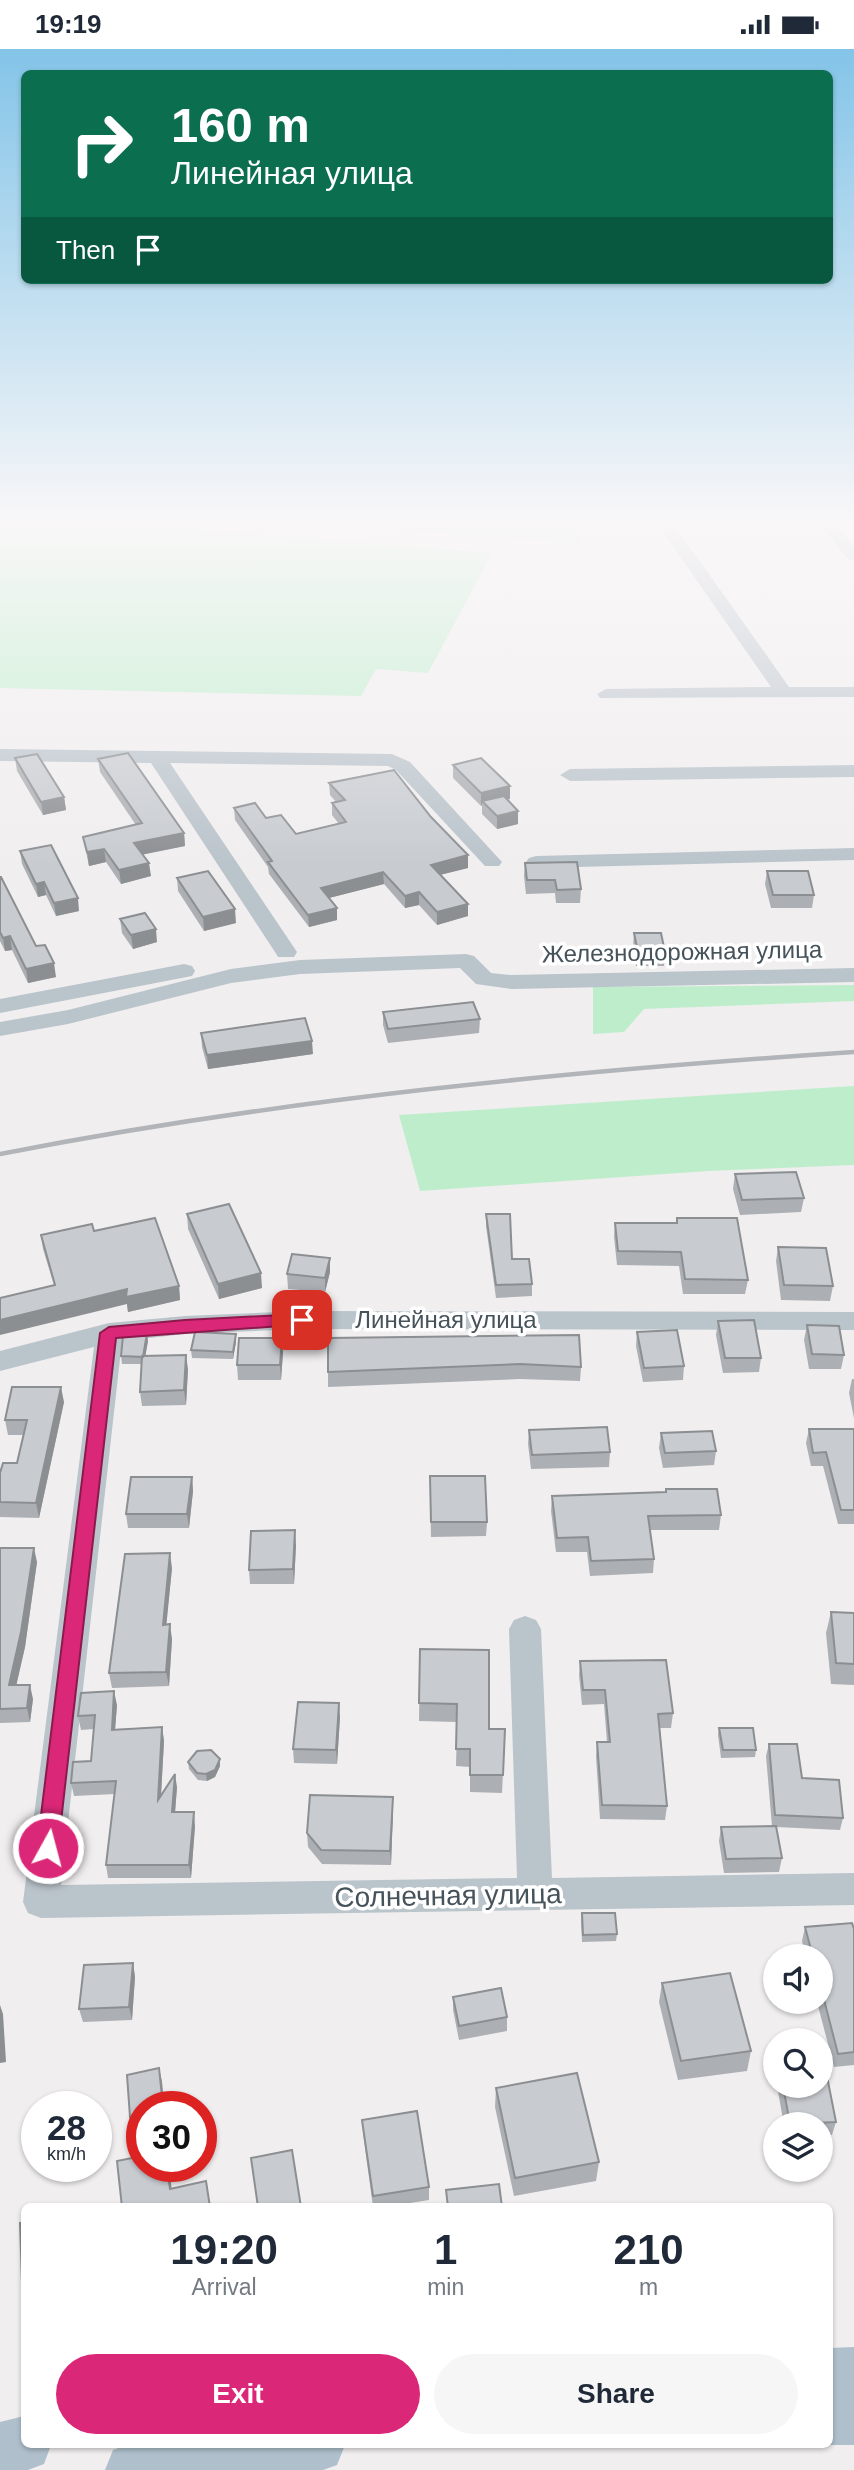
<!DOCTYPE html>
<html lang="en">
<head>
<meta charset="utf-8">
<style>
	body { margin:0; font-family:Helvetica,sans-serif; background:#f6f6f7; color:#1f2937; height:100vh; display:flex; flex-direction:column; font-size:26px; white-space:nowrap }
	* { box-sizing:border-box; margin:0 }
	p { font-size:23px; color:#747a83 }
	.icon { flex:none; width:38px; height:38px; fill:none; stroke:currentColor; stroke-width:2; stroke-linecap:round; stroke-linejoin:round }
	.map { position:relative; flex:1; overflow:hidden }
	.sheet { position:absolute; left:21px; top:2154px; width:812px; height:245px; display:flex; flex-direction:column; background:#fff; border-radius:10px; box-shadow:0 2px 5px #0004 }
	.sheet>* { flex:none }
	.banner { position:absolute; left:21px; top:21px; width:812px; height:214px; border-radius:10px; box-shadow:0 2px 5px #0004; background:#0b6e4f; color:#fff; overflow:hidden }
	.controls { position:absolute; left:763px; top:1895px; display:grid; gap:14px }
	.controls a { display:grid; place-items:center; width:70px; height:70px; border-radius:50%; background:#fff; box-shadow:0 2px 5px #0004; font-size:35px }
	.speed { position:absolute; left:21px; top:2042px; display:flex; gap:14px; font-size:35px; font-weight:700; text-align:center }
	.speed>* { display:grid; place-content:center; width:91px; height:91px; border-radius:50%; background:#fff; box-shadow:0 2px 5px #0004; line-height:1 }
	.speed small { font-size:18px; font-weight:400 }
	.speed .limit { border:10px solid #d22; background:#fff; color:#111 }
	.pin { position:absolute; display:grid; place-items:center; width:60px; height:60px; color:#fff; margin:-30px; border-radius:14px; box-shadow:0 4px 10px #0006 }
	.me { position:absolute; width:77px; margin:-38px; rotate:7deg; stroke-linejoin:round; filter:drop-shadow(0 0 5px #0008) }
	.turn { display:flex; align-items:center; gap:24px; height:147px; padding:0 35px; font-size:32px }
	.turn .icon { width:91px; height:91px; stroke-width:2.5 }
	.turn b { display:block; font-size:49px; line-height:60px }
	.then { display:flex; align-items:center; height:66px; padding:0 35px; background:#0003; gap:14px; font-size:26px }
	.eta { display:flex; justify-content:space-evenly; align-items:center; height:119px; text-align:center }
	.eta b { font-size:42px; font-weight:700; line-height:49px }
	.button { display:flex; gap:14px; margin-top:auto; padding:14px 35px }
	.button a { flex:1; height:80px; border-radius:42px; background:#db2777; color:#fff; font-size:28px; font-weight:700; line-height:80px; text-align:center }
	.button a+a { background:#f6f6f7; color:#1f2937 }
	.status { display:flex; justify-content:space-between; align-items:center; height:49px; padding:0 35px; background:#fff; direction:ltr }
	.status svg { height:19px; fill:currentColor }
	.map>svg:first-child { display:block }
	.green { fill:#beedcc }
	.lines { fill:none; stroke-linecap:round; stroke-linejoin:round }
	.minor { fill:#bac4cb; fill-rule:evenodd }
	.major { fill:#afc0cc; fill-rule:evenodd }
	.rail { stroke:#b1b4b8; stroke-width:4.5 }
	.wall { fill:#acafb4 }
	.shaded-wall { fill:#8c8f92 }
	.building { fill:#c8ccd1; stroke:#8c8f92; stroke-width:2 }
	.route { fill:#db2777; stroke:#8e194d; stroke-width:2 }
	.labels { text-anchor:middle; stroke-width:7; stroke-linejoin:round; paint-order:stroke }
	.street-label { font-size:24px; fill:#47535b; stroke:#fff }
	.near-street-label { font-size:28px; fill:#47535b; stroke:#fff }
</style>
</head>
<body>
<div class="status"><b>19:19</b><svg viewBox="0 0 49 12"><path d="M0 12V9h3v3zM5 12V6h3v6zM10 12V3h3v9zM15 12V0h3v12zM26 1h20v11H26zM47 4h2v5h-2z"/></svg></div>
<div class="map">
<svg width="854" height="2421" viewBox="0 0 854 2421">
	<rect width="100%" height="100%" fill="#f1eeef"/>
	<path class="green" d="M0,477h151l341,27 -64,120 -52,-4 -15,27 -361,-8z
		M359,477h212l13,18z
		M854,936v16l-210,8 -20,23 -31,2v-47z
		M854,1037v79l-146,6 -288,20 -21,-76z"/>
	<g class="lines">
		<path class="minor" d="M659,477h16l114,161h65v10l-254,1 -3,-4 9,-5 165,-2z
			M821,477h16l17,20v15l-6,-2z
			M0,700l392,5 18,8 92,100 -3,4h-14l-89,-96 -8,-4 -218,-3 127,189 -3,5h-16l-3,-5 -124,-189 -151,-2z
			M854,716v12l-284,4 -10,-6 10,-6z
			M854,799v12l-318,8 -7,-2 -3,-4 3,-4 7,-2z
			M466,905l8,2 17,17 20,2 343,-7v14l-343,7 -35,-5 -16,-16 -160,6 -69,9 -163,41 -68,12v-14l68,-12 163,-41 69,-9z
			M184,915l8,2 3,5 -3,5 -192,37v-14z
			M302,1262l552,1v18l-552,-1 -117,5 -63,7 -61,544 456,-7 -8,-249 5,-9 11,-4 11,4 5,9 11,249 302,-5v32l-813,13 -13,-5 -5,-11 71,-555 -94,24v-20l109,-28 76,-7z"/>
		<path class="major" d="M854,2298v98h-28h4v-97z
			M24,2367v29h27l-7,19 -16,6h-28v-48z
			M127,2396h218l-8,20 -14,5h-218l8,-20z"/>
		<path class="rail" d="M0,1105c281,-55 569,-83 854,-102"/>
	</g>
	<path class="wall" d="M15,709l49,39 2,13 -23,5 -26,-44z
		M98,710l86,74 1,13 -42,8 8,22 -30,8 -15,-22 -17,4 -6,-29 53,-12 -36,-53z
		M453,716l57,21v13h-3l11,12v13l-21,5 -15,-15v-9l-1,1 -28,-28z
		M329,734l102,34 37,38v13l-28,7 28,29v12l-31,9 -18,-20 -14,3 -21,-24 -55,14 8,22 -28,7 -40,-53 -1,-7 -33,-47 -1,-12 32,10 30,16 43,-10 -7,-9v-12l4,-1 -6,-7z
		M20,802l59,60 -23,5 -10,-21 -8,2 -16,-33z
		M525,814l56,26 -1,14h-24l-1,-10 -29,1 -2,-18z
		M767,822l47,24 -2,13h-41l-6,-24z
		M0,828l36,69 20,31 -28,6 -16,-33 -7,1 -5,-10z
		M177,829l59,45 -32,8 -26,-40z
		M120,870l37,23 -24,7 -11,-16z
		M634,884l31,19 -1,14h-28l-3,-19z
		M383,963l97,7 -1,14 -91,10 -5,-18z
		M201,984l112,21 -105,15 -6,-22z
		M735,1125l69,24 -3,14 -61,3 -7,-26z
		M187,1165l75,74 -43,11 -31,-70z
		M486,1165l26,45 20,25v12l-36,2 -10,-72z
		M677,1169l71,62 -3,14h-62l-4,-28 -62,-1 -3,-28 1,-14h61z
		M94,1182l85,55 1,14 -52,12 -1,-8 -73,-19 -11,-36 -2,-14z
		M778,1198l55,39 -3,15 -49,-1 -5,-39z
		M330,1209v14l-5,20 -37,-3 -1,-15z
		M718,1272l43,37 -2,14 -36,1 -7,-38z
		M807,1276l37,30 -3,14h-32l-5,-29z
		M637,1283l47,34 -1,14 -40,2 -7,-36z
		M236,1285v8l-3,17 -41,-1 -1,-8z
		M579,1286l2,32 -1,14 -60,-2 -192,8v-15z
		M148,1292l-3,15 43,13 -2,36 -44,1 -2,-14 2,-28h-20l-1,-8z
		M283,1303l-2,28h-43l-1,-15z
		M852,1330h2v39l-5,-25z
		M64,1353l-25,116 -39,-1v-44l17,-10 6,-28h-15l-3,-15z
		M809,1380h45v95h-16l-15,-58h-12l-5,-23z
		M529,1381l81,22 -1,15 -78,2 -3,-25z
		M661,1384l55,18 -2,14 -51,3 -4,-20z
		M430,1427l57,46 -1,14 -55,1z
		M192,1428l1,14 -4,37h-61l-2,-14z
		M666,1440l55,26 -2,15h-69l4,29 -1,14 -63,3 -3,-24h-31l-5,-41 1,-15 113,-4z
		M296,1496l-2,39h-44l-1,-14z
		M0,1499l37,14 -12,85 -9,38 17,14 -3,23 -30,1z
		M172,1519l-6,56 6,15 -3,47 -57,2 -3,-15z
		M831,1563l23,1v72l-23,-1 -5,-51z
		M420,1600l69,80h16l-3,64 -32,-1v-25l-14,-1 1,-44 -38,-1z
		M580,1612l93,52 -2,15h-11l7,78 -2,14 -65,-1 -4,-63 1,-14h10l-3,-38 -22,1 -3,-30z
		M117,1656l-2,24 47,-2 2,14 -3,54 16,-8 -2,25 20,14 -4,52h-83l-2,-13 9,-71 -41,2 -3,-13 20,-22 3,-32 -13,1 -3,-14z
		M340,1668l-3,47 -43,-1 -1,-14z
		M719,1679l37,22 -1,7 -34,1 -3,-23z
		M769,1695l33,34 41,40 -3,12 -64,-3 6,31 -3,14 -55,1 -5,-32 2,-14 51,-1 -6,-70z
		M220,1710v7l-5,11 -8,4 -9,-1 -9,-11 -1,-7z
		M393,1762l-2,54 -69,-1 -14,-17 -1,-14z
		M582,1864l35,21 -1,7 -34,1 -1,-22z
		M805,1878l49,2v136l-20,2 -17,-65h4v-45h-15l-4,-16z
		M133,1914l2,14 -3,43 -49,2 -4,-13z
		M662,1934l89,68 -4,20 -69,9 -19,-78z
		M453,1948l54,20v14l-48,9 -6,-30z
		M775,2009v20l-2,-11z
		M159,2019l3,14 2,25h-22v21l-9,2 -3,-13z
		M777,2037h44l15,36 -4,13h-11v-10h-37z
		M496,2039l103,74 -3,19 -82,15 -19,-89z
		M362,2071l67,67v13l-44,7h-12l-10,-74z"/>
	<path class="shaded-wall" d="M510,737v13l-24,5 -4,-3v4l-1,1v-13z
		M64,748l2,13 -23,5 -2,-13z
		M518,762v13l-21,5v-13z
		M184,784l1,13 -49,10 -2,-13z
		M104,800l2,13 -17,4 -2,-14z
		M468,806v13l-37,9v-12z
		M149,814l2,13 -30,8 -2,-14z
		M383,823l1,12 -63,16v-12z
		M44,833l2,13 -8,2 -2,-13z
		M419,843v13l-14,3v-12z
		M78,849l1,13 -23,5 -2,-13z
		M468,855v12l-31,9v-13z
		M337,859v12l-28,7 -1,-12z
		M235,860l1,14 -32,8 -1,-14z
		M156,880l1,13 -24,7 -2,-14z
		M10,887l2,14 -7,1 -2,-13z
		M54,914l2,14 -28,6 -2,-14z
		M312,992l1,13 -105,15 -1,-14z
		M330,1209v14l-5,20v-14z
		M261,1224l1,15 -43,11 -1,-15z
		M179,1237l1,14 -52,12 -1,-8 -127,31v-15l127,-31z
		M147,1284l1,8 -4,23 -1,-7z
		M236,1285v8l-3,17v-7z
		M282,1289l1,14 -2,28 -1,-15z
		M186,1306l2,14 -2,36 -2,-15z
		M61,1338l3,15 -25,116 -3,-15z
		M192,1428l1,14 -4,37 -2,-14z
		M295,1481l1,15 -2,39 -1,-15z
		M34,1499l3,14 -12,85 -12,53 -4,-15z
		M170,1504l2,15 -7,71 -2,-14z
		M170,1575l2,15 -3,47 -3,-14z
		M30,1636l3,14 -3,23 -3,-14z
		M114,1642l3,14 -3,38 -2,-13z
		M339,1654l1,14 -3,47 -1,-14z
		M162,1678l2,14 -4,72 -2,-13z
		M220,1710v7l-5,11 -8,4 -1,-7z
		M175,1725l2,13 -3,39 -2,-14z
		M393,1748v14l-2,54 -1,-14z
		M194,1763l1,14 -4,52 -2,-13z
		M133,1914l2,14 -3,43 -3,-13z
		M0,1956l3,9 3,48 -6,1z
		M159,2019l3,14 2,25h-1z
		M167,2118h2l5,40 -4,-18z"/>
	<path class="building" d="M128,704l56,80 -50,10 15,20 -30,7 -15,-21 -17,3 -4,-15 59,-14 -44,-64z
		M37,705l27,43 -23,5 -26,-44z
		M481,709l29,28 -29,7 -28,-28z
		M394,721l37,47 37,38 -37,10 37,39 -31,8 -18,-20 -14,4 -22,-24 -62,16 16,20 -29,7 -40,-53 4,-1 -38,-53 21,-5 11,15 15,-3 15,19 50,-12 -14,-19 13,-3 -16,-17z
		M504,747l14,15 -21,5 -15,-15z
		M51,796l27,53 -24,5 -10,-21 -8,2 -16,-33z
		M577,813l4,27 -24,1 -2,-10h-28l-2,-17z
		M208,822l27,38 -32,8 -26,-39z
		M767,822h41l6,24h-41z
		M0,828h1l35,69 9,-1 9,18 -28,6 -16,-33 -7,2 -3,-6z
		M145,864l11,16 -25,6 -11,-16z
		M634,884h27l4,19h-27z
		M473,953l7,17 -92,10 -5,-17z
		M305,969l7,23 -105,14 -6,-22z
		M796,1123l8,26 -62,2 -7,-26z
		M229,1155l32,69 -43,11 -31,-70z
		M486,1165h24l2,45h17l3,25 -36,1z
		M155,1169l24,68 -53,11 1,-8 -127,31v-22l55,-13 -14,-50 51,-11 2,7z
		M677,1169h60l11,62 -63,-1 -4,-27 -63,-1 -3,-28h62z
		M778,1198l48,1 7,38 -49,-1z
		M292,1205l38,4 -5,20 -38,-4z
		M754,1271l7,38h-36l-7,-37z
		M807,1276l32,1 5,29 -32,-1z
		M677,1281l7,36 -40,2 -7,-36z
		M195,1283l41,2 -3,18 -42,-2z
		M147,1284l-4,24 -22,-1 2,-20z
		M579,1286l2,32 -61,-3 -192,8v-34z
		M239,1289h43l-2,27h-43z
		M186,1306l-2,35 -44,2 2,-36z
		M12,1338h49l-25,116 -36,-1v-29l3,-10h14l10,-43h-22z
		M607,1378l3,25 -78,3 -3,-25z
		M809,1380h45v81h-13l-15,-58 -13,1z
		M712,1382l4,20 -51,2 -4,-20z
		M430,1427h55l2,46h-56z
		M131,1428h61l-5,37h-61z
		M666,1440h51l4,26 -73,1 6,43 -63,2 -3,-24 -31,1 -5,-42 114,-4z
		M295,1481l-2,39 -44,1 2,-39z
		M0,1499h34l-13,84 -12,53h21l-3,23 -27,1z
		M170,1504l-7,72 7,-1 -4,48 -57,1 16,-119z
		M831,1563l23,1v51l-18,-1z
		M420,1600l69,1v79h16l-2,46h-33v-26h-14l1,-45 -38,-1z
		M666,1611l7,53 -15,1 9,92 -65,-1 -5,-63h13l-5,-52h-22l-3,-29z
		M114,1642l-2,39 50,-3 -4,73 17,-26 -3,38h22l-5,53h-83l10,-84 -45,2 2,-21 18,-1 4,-46 -17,1 3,-23z
		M298,1653l41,1 -3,47 -43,-1z
		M719,1679h34l3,22h-33z
		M769,1695h28l5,34 37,2 4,38 -68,-3z
		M211,1701l9,9 -5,11 -9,4 -9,-1 -9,-11 9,-11z
		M310,1746l83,2 -3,54 -69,-1 -14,-17z
		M776,1777l6,32 -56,1 -5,-32z
		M582,1864h33l2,21 -34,1z
		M852,1874l2,6v123l-16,2 -17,-66v-31h-8l-8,-30z
		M133,1914l-4,44 -50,2 5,-44z
		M730,1924l21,78 -70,10 -19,-78z
		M501,1939l6,29 -48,9 -6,-29z
		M0,1973l2,27h-2z
		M821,2002h1l14,71 -46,2 -7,-38h38z
		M159,2019l4,39h-21v8l-12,2 -3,-42z
		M577,2024l22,89 -84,16 -19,-90z
		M417,2062l12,76 -56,9 -11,-76z
		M292,2101l9,57h-43l-7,-49z
		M142,2107v11h25l3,22 36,-8 4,26h-88l-5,-46z
		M499,2135l3,23h-54l-2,-17z
		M24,2173v60h-2l-2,-59z"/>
	<linearGradient id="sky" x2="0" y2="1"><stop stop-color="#83c4e8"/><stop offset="0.58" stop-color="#f9f7f8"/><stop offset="1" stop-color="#f9f7f8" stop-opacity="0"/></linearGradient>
	<rect width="854" height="816" fill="url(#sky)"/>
	<path class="route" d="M302,1265l6,2 2,4 -2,4 -192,14 -58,510 -3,6 -7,3 -8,-3 -3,-6 63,-515 9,-6 76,-7z"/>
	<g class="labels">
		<g class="street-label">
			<text transform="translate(682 903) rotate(-1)" y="8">Железнодорожная улица</text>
			<text x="446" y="1279">Линейная улица</text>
		</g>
		<g class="near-street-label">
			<text transform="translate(448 1846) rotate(-1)" y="10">Солнечная улица</text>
		</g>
	</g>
</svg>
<div class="controls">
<a><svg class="icon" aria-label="sound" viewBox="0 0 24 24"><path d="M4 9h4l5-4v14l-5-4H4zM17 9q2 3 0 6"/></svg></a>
<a><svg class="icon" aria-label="search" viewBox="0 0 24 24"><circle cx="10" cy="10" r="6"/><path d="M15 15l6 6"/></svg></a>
<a><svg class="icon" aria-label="layers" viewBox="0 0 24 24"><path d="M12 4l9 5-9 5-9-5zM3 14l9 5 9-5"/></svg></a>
</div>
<div class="speed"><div>28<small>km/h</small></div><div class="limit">30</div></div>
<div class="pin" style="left:302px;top:1271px;background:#d93025"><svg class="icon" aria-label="arrive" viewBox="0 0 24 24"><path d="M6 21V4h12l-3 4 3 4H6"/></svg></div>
<svg class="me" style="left:48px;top:1799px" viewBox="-20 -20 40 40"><circle r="17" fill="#db2777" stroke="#fff" stroke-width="3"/><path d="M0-11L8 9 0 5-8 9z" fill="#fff"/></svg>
<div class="banner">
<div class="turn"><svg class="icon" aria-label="right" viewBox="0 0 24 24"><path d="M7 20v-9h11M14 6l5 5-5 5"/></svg><div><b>160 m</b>Линейная улица</div></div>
<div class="then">Then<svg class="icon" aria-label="arrive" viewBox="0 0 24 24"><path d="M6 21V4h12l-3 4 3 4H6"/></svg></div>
</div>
<section class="sheet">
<div class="eta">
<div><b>19:20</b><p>Arrival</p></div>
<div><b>1</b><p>min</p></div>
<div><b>210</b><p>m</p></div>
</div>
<div class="button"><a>Exit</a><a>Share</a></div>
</section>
</div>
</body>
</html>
